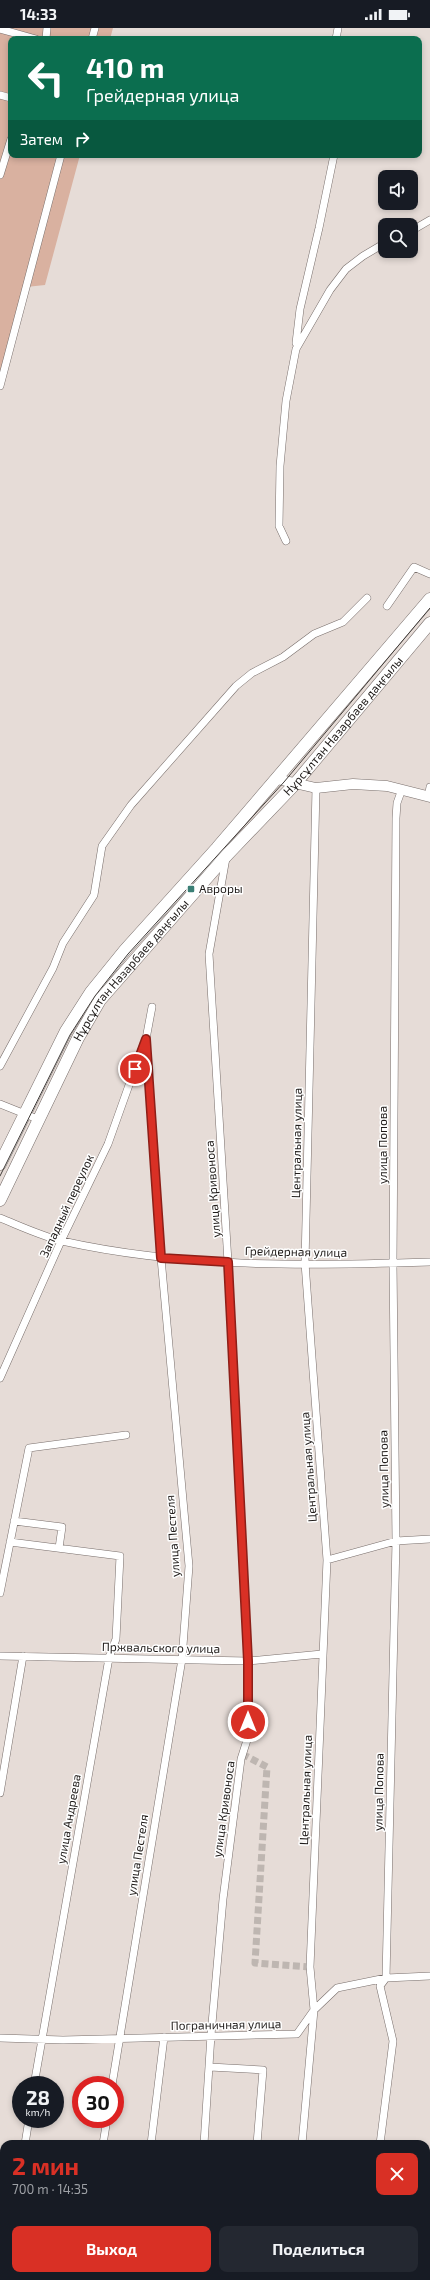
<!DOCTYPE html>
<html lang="ru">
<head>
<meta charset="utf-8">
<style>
	body { margin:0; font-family:"Exo 2",sans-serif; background:#242831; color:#f1f3f6; height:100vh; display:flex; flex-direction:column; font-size:15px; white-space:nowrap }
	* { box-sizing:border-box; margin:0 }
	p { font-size:13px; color:#9ea1a6 }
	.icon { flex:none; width:22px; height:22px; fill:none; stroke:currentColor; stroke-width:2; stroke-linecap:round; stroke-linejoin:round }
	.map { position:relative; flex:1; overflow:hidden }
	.sheet { position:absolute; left:0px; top:2112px; width:430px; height:140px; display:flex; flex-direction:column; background:#171b24; border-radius:12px 12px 0 0; box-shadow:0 2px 6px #0003 }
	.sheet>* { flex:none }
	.top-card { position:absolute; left:8px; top:8px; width:414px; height:122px; border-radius:8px; box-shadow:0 2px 6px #0003; background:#0b6e4f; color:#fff; overflow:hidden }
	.buttons { position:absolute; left:378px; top:142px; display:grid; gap:8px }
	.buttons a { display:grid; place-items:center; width:40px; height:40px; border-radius:8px; background:#171b24; box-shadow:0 2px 6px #0003; font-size:20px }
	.speed { position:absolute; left:12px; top:2048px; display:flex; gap:8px; font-size:20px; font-weight:700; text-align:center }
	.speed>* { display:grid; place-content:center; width:52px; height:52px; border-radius:50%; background:#171b24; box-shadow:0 2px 6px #0003; line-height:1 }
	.speed small { font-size:10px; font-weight:400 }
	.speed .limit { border:6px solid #d22; background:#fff; color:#111 }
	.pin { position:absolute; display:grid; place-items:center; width:34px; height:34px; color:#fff; margin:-17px; border:2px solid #fff; border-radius:50%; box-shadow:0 1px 4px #0007 }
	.me { position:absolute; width:44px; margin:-22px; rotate:0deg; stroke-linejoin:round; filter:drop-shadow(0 0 3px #0008) }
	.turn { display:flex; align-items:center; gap:14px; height:84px; padding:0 12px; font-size:18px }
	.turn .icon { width:52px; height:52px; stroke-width:2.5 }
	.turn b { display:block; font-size:28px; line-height:34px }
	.then { display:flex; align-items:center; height:38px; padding:0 12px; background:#0003; gap:8px; font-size:15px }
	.round { display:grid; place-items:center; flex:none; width:42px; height:42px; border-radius:8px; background:#242831 }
	.head { display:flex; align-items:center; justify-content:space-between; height:68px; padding:0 12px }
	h1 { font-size:24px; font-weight:700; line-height:30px; color:#d93025 }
	.primary-button { display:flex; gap:8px; margin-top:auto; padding:8px 12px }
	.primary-button a { flex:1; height:46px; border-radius:8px; background:#d93025; color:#fff; font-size:16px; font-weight:700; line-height:46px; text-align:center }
	.primary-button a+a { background:#242831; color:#f1f3f6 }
	.status { display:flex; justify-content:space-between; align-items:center; height:28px; padding:0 20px; background:#171b24; direction:ltr }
	.status svg { height:11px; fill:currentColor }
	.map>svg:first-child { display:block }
	.green { fill:#d9b1a0 }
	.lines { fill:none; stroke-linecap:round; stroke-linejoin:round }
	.street-tunnel { stroke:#beb6b1; stroke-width:7; stroke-dasharray:7 3.5; stroke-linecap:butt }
	.street-casing { stroke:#786e6b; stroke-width:8 }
	.secondary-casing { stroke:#786e6b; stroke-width:11 }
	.highway-casing { stroke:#786e6b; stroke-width:13 }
	.street { stroke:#fff; stroke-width:7 }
	.secondary { stroke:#fff; stroke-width:10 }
	.highway { stroke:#fff; stroke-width:12 }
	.tram { stroke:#413c39; stroke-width:1 }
	.route-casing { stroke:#8d1f18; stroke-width:10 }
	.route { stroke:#d93025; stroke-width:7 }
	.poi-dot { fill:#3a7f75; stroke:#fff; stroke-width:1.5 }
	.labels { text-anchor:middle; stroke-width:3; stroke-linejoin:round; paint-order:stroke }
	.street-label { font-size:12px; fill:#201c1a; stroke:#fff }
	.poi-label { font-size:12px; fill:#201c1a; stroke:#fff; text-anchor:start }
</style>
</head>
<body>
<div class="status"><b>14:33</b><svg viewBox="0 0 49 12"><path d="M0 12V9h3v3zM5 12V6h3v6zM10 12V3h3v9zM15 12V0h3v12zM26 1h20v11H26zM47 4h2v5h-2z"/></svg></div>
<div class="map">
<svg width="430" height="2252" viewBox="0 0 430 2252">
	<rect width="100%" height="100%" fill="#e6dcd7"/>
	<path class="green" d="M0,0h113l-3,11h-99v116h69l-35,130 -19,2 -26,99z"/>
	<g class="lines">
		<path class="street-tunnel" d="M242,1726l25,13 -12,196 55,4"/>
		<g class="street-casing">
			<path id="street" d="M0,1l36,10
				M46,11l1,-11
				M92,11l3,-11
				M336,11l2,-11
				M0,67l11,3
				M0,147l11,-36
				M411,203l19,-11
				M296,315l4,-34 19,-81 15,-73
				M0,358l61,-231
				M286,513l-7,-15 1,-60 6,-65 10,-52 34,-59 16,-21 17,-13 22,-13
				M387,578l27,-39 16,7
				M428,769l2,-10
				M0,1038l53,-98 10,-25 31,-48 8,-49 29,-41 105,-119 16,-13 31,-16 31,-23 29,-12 24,-24
				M0,1076l40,16
				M0,1190c20,8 41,18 62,23 120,27 246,25 368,21
				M0,1350l61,-137 47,-97 36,-101
				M14,1493l48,6 -3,21
				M10,1514l110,14 -4,83 -7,19 -75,427
				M327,1532l69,-19 34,-2
				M0,1565l29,-145 97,-13
				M0,1628l248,5 74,-7
				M0,1765l23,-137
				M0,2010l63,2 234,-6 17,-24 23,-22 49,-10 44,-2
				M210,2039l53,3 -6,74
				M112,2057l70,-426 7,-93 -28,-308 -15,-219 6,-32
				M25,2116l4,-25
				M103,2116l4,-25
				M151,2116l13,-107
				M204,2116l7,-109 12,-136 18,-140 7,-22v-76l-20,-399 -19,-308 17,-96
				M302,2116l12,-134 -4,-43 17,-407 -22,-297 11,-475
				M380,2116l13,-103 -13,-55 6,-8 10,-437 -3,-278 3,-445 1,-15 5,-14
				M5,2252v-4
				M81,2252v-4
				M132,2252l1,-4
				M194,2252v-4
				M247,2252v-4
				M291,2252v-4
				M361,2252l1,-4"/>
		</g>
		<g class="secondary-casing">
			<path id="secondary" d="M277,751l39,9 37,-4 34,2 43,11"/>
		</g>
		<g class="highway-casing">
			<g id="highway">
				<path d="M0,1136l66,-133 25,-39 34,-42 92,-102 213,-249"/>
				<path id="s1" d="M0,1172l78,-162 22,-38 126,-144 68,-71 136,-162"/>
			</g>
		</g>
		<use href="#street" class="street"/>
		<use href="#secondary" class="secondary"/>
		<use href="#highway" class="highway"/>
		<path class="tram" d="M0,1148l70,-141 25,-39 33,-42 156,-172 146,-174"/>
	</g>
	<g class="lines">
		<g class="route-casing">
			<path id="route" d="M135,1041l11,-30 15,219 67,4 20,399v61"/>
		</g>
		<use href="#route" class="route"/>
	</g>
	<rect class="poi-dot" x="187" y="857" width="8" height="8" rx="2"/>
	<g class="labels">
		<g class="street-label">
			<text dy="4" stroke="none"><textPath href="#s1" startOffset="590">Нұрсұлтан Назарбаев даңғылы</textPath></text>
			<text dy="4" stroke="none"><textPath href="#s1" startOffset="266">Нұрсұлтан Назарбаев даңғылы</textPath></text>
			<text transform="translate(297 1115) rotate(-89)" y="4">Центральная улица</text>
			<text transform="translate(383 1117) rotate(-90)" y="4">улица Попова</text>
			<text transform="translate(213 1161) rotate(-94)" y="4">улица Кривоноса</text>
			<text transform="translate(67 1178) rotate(-65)" y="4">Западный переулок</text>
			<text transform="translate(296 1224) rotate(1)" y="4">Грейдерная улица</text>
			<text transform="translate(309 1439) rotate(-94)" y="4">Центральная улица</text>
			<text transform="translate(384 1441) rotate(-91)" y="4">улица Попова</text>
			<text transform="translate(173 1508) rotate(-94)" y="4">улица Пестеля</text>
			<text transform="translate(161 1620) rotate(1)" y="4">Пржвальского улица</text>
			<text transform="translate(306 1762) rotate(-88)" y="4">Центральная улица</text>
			<text transform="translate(379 1764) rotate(-89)" y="4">улица Попова</text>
			<text transform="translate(224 1781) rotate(-82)" y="4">улица Кривоноса</text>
			<text transform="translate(69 1791) rotate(-80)" y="4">улица Андреева</text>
			<text transform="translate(138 1827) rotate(-81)" y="4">улица Пестеля</text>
			<text transform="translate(226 1997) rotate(-1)" y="4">Пограничная улица</text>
		</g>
		<g class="poi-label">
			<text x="199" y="865">Авроры</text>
		</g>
	</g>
</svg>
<div class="buttons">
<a><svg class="icon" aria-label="sound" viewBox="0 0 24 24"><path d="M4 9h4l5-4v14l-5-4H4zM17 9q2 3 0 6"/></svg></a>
<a><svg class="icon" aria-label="search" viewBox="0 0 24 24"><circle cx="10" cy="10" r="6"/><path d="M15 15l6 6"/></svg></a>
</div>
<div class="speed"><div>28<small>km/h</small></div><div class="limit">30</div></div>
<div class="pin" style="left:135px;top:1041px;background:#d93025"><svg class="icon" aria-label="arrive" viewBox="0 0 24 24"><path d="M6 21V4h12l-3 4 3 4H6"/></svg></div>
<svg class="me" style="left:248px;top:1694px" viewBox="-20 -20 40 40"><circle r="17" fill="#d93025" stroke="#fff" stroke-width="3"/><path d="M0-11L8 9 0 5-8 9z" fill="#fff"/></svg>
<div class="top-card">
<div class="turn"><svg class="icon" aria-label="left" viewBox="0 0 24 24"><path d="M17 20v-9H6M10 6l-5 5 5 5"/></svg><div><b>410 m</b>Грейдерная улица</div></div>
<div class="then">Затем<svg class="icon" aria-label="right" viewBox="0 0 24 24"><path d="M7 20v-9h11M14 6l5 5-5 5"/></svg></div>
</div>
<section class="sheet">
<div class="head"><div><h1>2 мин</h1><p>700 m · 14:35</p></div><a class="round" style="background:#d93025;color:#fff"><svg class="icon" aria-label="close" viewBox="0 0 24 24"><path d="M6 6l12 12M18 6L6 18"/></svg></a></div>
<div class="primary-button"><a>Выход</a><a>Поделиться</a></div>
</section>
</div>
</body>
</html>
